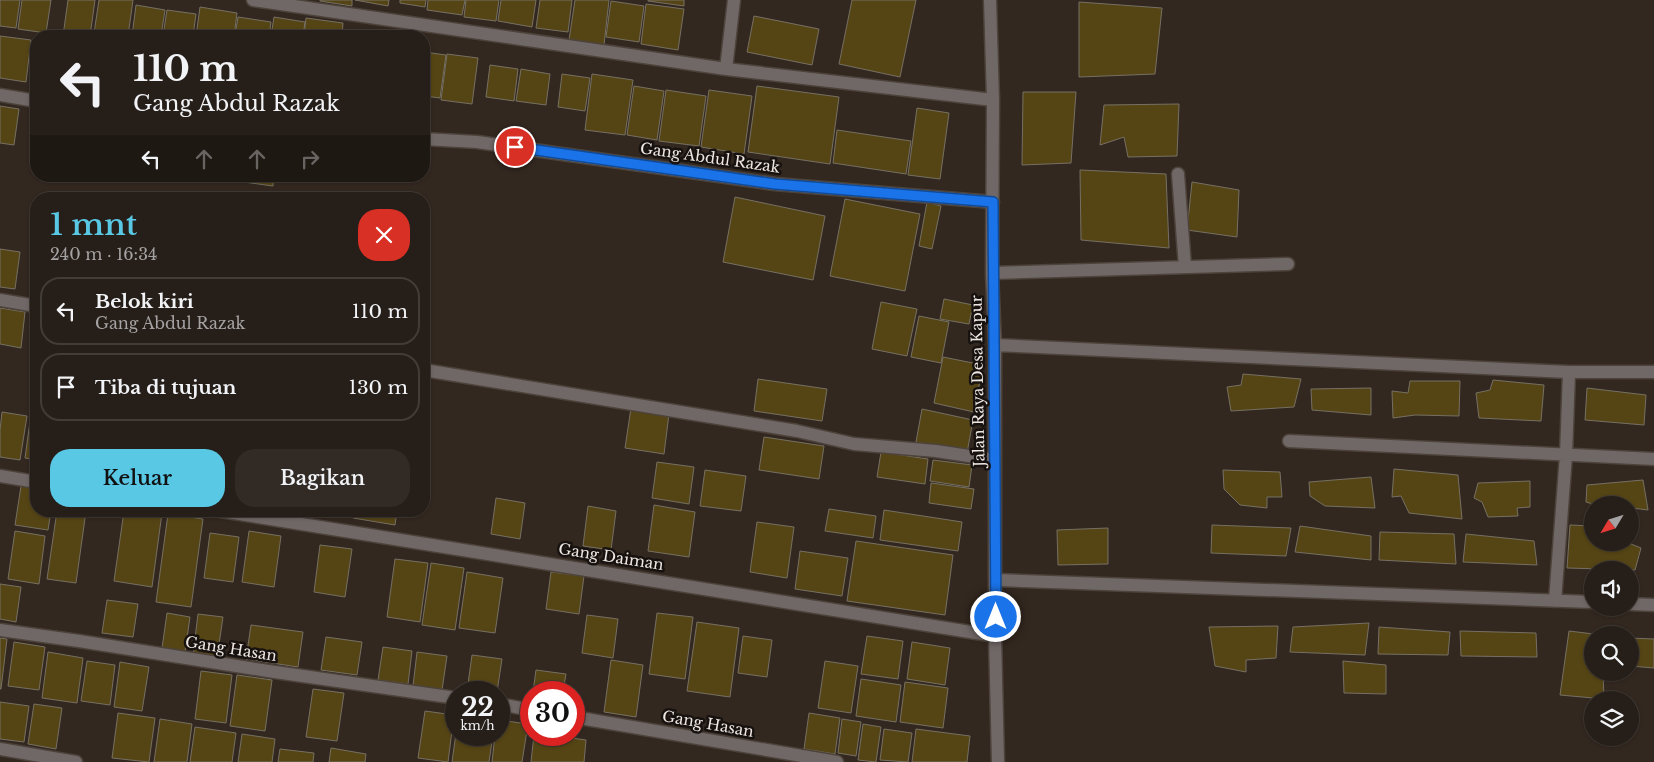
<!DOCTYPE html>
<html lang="id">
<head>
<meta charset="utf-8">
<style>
	body { margin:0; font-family:"Libre Baskerville",serif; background:#322b25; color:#f1f3f6; height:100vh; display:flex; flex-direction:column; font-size:19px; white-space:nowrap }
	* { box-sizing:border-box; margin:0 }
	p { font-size:16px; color:#a4a2a2 }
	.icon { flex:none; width:28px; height:28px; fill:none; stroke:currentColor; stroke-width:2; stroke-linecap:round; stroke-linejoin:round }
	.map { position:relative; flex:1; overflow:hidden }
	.side { position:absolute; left:30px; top:192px; width:400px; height:325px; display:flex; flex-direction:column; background:#261e18; border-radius:20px; box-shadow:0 1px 4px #0004,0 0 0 1px #423c37 }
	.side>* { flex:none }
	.banner { position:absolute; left:30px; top:30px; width:400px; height:152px; border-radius:20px; box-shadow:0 1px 4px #0004,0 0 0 1px #423c37; background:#261e18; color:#f1f3f6; overflow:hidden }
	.needle { width:32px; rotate:232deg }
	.tools { position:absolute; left:1584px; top:496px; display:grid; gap:10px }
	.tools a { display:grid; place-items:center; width:55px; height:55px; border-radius:50%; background:#261e18; box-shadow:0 1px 4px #0004,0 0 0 1px #423c37; font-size:25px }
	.speed { position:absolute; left:445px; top:681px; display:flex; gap:10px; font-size:25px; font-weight:700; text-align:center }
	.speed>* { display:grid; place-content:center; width:65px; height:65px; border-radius:50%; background:#261e18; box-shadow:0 1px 4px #0004,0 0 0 1px #423c37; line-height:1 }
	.speed small { font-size:12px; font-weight:400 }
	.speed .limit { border:8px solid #d22; background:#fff; color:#111 }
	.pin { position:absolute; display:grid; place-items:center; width:42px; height:42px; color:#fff; margin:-21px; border:2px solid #fff; border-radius:50%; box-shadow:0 1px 5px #0007 }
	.me { position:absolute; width:55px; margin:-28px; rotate:0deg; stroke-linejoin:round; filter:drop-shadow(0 0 4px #0008) }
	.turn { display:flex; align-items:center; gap:18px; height:105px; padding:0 20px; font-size:22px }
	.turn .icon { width:65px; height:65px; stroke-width:2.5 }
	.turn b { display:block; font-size:35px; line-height:42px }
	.lanes { display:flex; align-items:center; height:48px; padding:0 20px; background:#0003; justify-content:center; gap:25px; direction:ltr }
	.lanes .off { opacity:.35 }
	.round { display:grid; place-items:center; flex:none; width:52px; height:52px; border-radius:20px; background:#322b25 }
	.summary { display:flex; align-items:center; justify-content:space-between; height:85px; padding:0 20px }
	h1 { font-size:30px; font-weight:600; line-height:38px; color:#59c8e5 }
	.button { display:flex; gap:10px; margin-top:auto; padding:10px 20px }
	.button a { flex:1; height:58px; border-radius:20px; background:#59c8e5; color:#111; font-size:20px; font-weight:600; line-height:58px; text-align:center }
	.button a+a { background:#322b25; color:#f1f3f6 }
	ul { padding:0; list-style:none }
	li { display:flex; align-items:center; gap:15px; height:68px; margin:0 10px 8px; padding:0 10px; border:2px solid #423c37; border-radius:20px }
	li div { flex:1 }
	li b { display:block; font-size:19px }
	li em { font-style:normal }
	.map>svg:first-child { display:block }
	.building { fill:#554515; stroke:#767063 }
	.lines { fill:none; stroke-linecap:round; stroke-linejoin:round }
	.minor-casing { stroke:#4d433b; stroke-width:15 }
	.minor { stroke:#706867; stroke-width:12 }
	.route-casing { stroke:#114b97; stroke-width:12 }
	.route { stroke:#1a73e8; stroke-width:9 }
	.labels { text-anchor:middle; stroke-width:5; stroke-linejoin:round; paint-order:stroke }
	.street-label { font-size:15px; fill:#efe7e2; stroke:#17120f }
</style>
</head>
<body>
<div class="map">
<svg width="1654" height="762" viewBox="0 0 1654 762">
	<rect width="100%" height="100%" fill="#332820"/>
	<path class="building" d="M0,0h20l-4,28 -16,-2z
		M22,0h29l-5,33 -28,-4z
		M68,0h27l-5,36h-27z
		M99,0h34l-5,36 -34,-3z
		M320,0h32v6l-32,-5z
		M355,0h34l-1,6z
		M400,0h26l-1,7 -25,-4z
		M428,0h37l-3,15 -35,-5z
		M466,0h33l-3,21 -32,-4z
		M501,0h35l-4,27 -34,-6z
		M540,0h32l-4,32 -32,-4z
		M575,0h34l-5,45 -35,-5z
		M648,0h36v6l-36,-5z
		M852,0h64l-16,77 -61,-13z
		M611,1l33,5 -5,36 -33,-5z
		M1079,2l83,6 -7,66 -76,3z
		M646,4l38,5 -6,41 -37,-6z
		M136,5l29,5 -4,26h-29z
		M200,7l37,6 -3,23h-38z
		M167,10l29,4 -3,22h-30z
		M754,16l65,13 -7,36 -65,-13z
		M238,17l33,5 -2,14h-34z
		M274,17l31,5 -2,14h-32z
		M306,18l37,5 -1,13h-38z
		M0,36l31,4 -5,42 -26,-4z
		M424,52l22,3 -6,43 -16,-2z
		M447,54l31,4 -6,46 -31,-4z
		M490,65l28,4 -4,32 -28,-4z
		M521,69l29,5 -4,31 -30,-4z
		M562,74l28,4 -5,33 -27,-4z
		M592,74l41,6 -8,55 -40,-5z
		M634,86l30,5 -7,49 -30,-5z
		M757,86l82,11 -9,67 -82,-12z
		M666,90l40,6 -7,50 -40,-5z
		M709,90l43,6 -8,58 -43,-7z
		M1023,92h53l-5,71 -49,2z
		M1179,104l-2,52 -49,1 -4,-20 -24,8 4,-40z
		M0,106l19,3 -5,36 -14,-2z
		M917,108l32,5 -9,66 -32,-4z
		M837,130l74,11 -5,33 -73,-11z
		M1080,170l86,4 3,74 -88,-8z
		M223,176h51l-1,10 -51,-7z
		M1192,182l47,8 -2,47 -50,-7z
		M735,197l90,19 -12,64 -90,-18z
		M845,199l75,15 -15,77 -75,-15z
		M927,202l14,4 -9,43 -13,-3z
		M0,249l20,3 -5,37 -15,-2z
		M944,299l29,6 -4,19 -29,-5z
		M881,302l36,7 -10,47 -35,-7z
		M0,308l25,4 -4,36 -21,-4z
		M919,316l30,6 -8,41 -30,-6z
		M943,357l40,8 -9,47 -40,-9z
		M1243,374l58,5 -7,28 -63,4 -4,-24 14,-2z
		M758,379l69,10 -5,32 -68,-10z
		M1493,380l51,5 -3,36 -62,-3 -3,-25 14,-3z
		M1410,381h50l-1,35 -44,-1 -22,3 -1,-27 16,2z
		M1371,388v27l-59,-5 -1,-21z
		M1587,388l59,7 -2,30 -59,-5z
		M32,407h4v53l-11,-2z
		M631,408l38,6 -5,40 -39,-6z
		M922,409l51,11 -6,33 -51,-11z
		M2,412l25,4 -7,44 -20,-3v-27z
		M764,437l60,9 -5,33 -60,-9z
		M881,452l47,7 -3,25 -48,-7z
		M933,460l39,5 -3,22 -39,-6z
		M657,462l37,5 -5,37 -37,-6z
		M1394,469l64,6 4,44 -53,-6 -8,-17 -9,1z
		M705,470l41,6 -5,35 -41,-5z
		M1223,470l57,2 2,25h-15v11l-27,-3 -16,-16z
		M1371,477l4,31 -50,-2 -15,-10 -1,-14z
		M1643,480l5,30 -16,-2 -1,11 -1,-14h-34l-10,-3 1,-17z
		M1530,481v26l-13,1 1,8 -30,1 -6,-15 -8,-4 4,-15z
		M931,483l43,6 -3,20 -42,-6z
		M21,486l15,2v23h15l-3,19 -33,-5z
		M496,498l29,5 -5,36 -29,-5z
		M654,505l41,7 -6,45 -41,-6z
		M588,506l28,5 -5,39 -28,-4z
		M829,509l47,7 -3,22 -48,-7z
		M884,510l78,12 -4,29 -78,-11z
		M57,511h29l-10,72 -29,-4z
		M124,511h25l13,2 -10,74 -38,-6z
		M354,511h43l-2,14 -42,-7z
		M168,514l35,5 -12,88 -35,-5z
		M757,522l37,5 -7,51 -37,-6z
		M1212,525l79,3 -5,28 -75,-3z
		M1570,525l22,1v16h34l15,6 -6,22 -68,-2z
		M1300,526l71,10v24l-76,-8z
		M1108,528v36l-50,1 -1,-35z
		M15,531l30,5 -6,48 -31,-5z
		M249,531l32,5 -7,51 -32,-5z
		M1380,532l74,2 2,30 -77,-4z
		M210,533l29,4 -6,45 -29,-4z
		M1466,534l68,7 3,24 -74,-3z
		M856,541l97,14 -8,60 -98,-14z
		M320,545l32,4 -7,48 -31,-5z
		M800,551l48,7 -6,38 -47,-7z
		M395,559l33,4 -8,59 -33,-5z
		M431,563l33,5 -9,62 -33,-5z
		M467,572l36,6 -8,55 -36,-5z
		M551,572l33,4 -5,38 -33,-5z
		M0,584l21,3 -5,35 -16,-3z
		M107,600l31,4 -5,33 -31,-4z
		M167,613l23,4 -5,35 -23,-4z
		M657,613l36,4 -8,62 -36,-5z
		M198,614l25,3 -6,41 -24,-3z
		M587,615l31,4 -5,39 -31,-5z
		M697,622l42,6 -9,69 -43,-6z
		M1369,623l-4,32 -75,-3 3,-25z
		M251,625l52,7 -5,35 -52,-8z
		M1278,626l-2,32 -30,2v12l-31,-6 -6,-39z
		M1379,627l71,5 -2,23 -70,-1z
		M1460,631l76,2 1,24 -76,-1z
		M1569,631l33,4h-10v37h11l1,27 -44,-4z
		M743,636l29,4 -5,37 -29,-4z
		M867,636l36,5 -5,38 -37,-5z
		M326,637l36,5 -5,33 -36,-5z
		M0,638l7,1 -6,50h-1z
		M1630,638l24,1v29l-24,-2z
		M14,642l31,5 -6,43 -31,-4z
		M912,642l38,6 -5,37 -38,-6z
		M383,647l29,4 -4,33 -30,-4z
		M48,652l35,6 -6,45 -35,-5z
		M417,652l30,4 -5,34 -29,-4z
		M472,655l30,4 -5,33 -30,-1z
		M611,660l32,5 -7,52 -32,-5z
		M87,661l28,4 -5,40 -29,-4z
		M825,661l33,5 -7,47 -33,-5z
		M1343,661l43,4v29l-42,-1z
		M120,662l29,5 -7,44 -28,-4z
		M536,670l30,4 -3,18h-30z
		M201,671l31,4 -6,48 -31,-4z
		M237,675l35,5 -7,51 -35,-5z
		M861,679l40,6 -5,37 -40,-6z
		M905,682l43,6 -5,40 -43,-6z
		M313,689l31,4 -7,48 -31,-4z
		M0,702l29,4 -5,36 -24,-3z
		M34,704l28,4 -6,41 -28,-5z
		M425,711l29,4 -6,47 -30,-4z
		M118,713l37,5 -6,44 -37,-4z
		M809,713l31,5 -5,36 -31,-5z
		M160,719l32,5 -5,38h-33z
		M842,719l19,3 -5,34 -18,-3z
		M499,720l29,4 -6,38h-30l3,-27h4z
		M863,724l18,3 -5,35 -18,-2z
		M195,727l41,6 -4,29h-42z
		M884,729l28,4 -4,29 -28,-2z
		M916,729l54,7 -3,26h-55z
		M456,733v2h37l-4,27h-37z
		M242,734l33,5 -3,23h-34z
		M534,735h17l35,5 -2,22h-53z
		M331,748l35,6 -1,8h-36z
		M280,749l34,4 -1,9h-35z"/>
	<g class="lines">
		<g class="minor-casing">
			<path id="minor" d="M253,0l473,69 267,31
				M990,0l3,100 -1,173 3,72v291l3,126
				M726,69l8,-69
				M0,95l36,6
				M424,139l53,3 298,42 218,18
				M1178,174l7,93
				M992,273l296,-9
				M0,300l36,6
				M995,345l574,27h85
				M424,370l373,61 57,13 82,7 59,9
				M1289,441l365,18
				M0,476l36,6
				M221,511l774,125
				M996,580l596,22
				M1555,601l11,-146 3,-83
				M1630,604l24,1
				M0,630l79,11 189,30 188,27
				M499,704l32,6
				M574,717l263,45
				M0,749l76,13"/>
		</g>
		<use href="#minor" class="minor"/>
	</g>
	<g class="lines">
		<g class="route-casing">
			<path id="route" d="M515,147l260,37 218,18 3,415"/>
		</g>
		<use href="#route" class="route"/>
	</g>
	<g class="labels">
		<g class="street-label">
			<text transform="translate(710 158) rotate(8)" y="5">Gang Abdul Razak</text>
			<text transform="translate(978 381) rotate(-91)" y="5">Jalan Raya Desa Kapur</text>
			<text transform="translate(611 557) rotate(9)" y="5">Gang Daiman</text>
			<text transform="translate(231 649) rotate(9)" y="5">Gang Hasan</text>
			<text transform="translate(708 724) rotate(10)" y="5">Gang Hasan</text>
		</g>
	</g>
</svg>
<div class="tools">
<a><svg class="needle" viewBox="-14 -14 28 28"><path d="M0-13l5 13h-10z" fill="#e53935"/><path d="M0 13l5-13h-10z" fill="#a4a2a2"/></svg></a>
<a><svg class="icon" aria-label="sound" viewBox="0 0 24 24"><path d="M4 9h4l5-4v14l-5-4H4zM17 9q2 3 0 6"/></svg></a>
<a><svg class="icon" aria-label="search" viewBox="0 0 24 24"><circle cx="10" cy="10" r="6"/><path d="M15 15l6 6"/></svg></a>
<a><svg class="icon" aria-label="layers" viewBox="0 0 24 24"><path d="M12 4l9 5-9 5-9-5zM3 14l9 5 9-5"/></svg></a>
</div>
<div class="speed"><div>22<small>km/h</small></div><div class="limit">30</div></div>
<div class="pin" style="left:515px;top:147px;background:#d93025"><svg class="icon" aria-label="arrive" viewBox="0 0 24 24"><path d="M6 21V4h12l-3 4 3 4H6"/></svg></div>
<svg class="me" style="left:996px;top:617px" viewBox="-20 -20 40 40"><circle r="17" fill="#1a73e8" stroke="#fff" stroke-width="3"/><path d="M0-11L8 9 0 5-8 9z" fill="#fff"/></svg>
<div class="banner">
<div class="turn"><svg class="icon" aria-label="left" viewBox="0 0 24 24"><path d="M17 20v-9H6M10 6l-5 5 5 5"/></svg><div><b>110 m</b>Gang Abdul Razak</div></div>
<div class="lanes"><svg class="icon" aria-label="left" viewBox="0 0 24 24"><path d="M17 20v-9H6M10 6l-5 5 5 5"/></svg><svg class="icon off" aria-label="ahead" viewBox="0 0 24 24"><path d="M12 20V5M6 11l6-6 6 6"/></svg><svg class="icon off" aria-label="ahead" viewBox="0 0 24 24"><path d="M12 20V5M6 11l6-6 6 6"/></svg><svg class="icon off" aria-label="right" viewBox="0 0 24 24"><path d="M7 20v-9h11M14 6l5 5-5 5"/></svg></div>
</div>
<section class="side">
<div class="summary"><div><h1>1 mnt</h1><p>240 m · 16:34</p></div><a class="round" style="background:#d93025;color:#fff"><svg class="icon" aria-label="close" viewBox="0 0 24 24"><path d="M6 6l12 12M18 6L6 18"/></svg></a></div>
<ul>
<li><svg class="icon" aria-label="left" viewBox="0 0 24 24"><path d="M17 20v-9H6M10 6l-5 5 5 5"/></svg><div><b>Belok kiri</b><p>Gang Abdul Razak</p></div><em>110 m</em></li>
<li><svg class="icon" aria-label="arrive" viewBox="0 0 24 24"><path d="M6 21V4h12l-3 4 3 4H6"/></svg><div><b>Tiba di tujuan</b></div><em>130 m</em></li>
</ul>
<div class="button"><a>Keluar</a><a>Bagikan</a></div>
</section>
</div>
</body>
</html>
